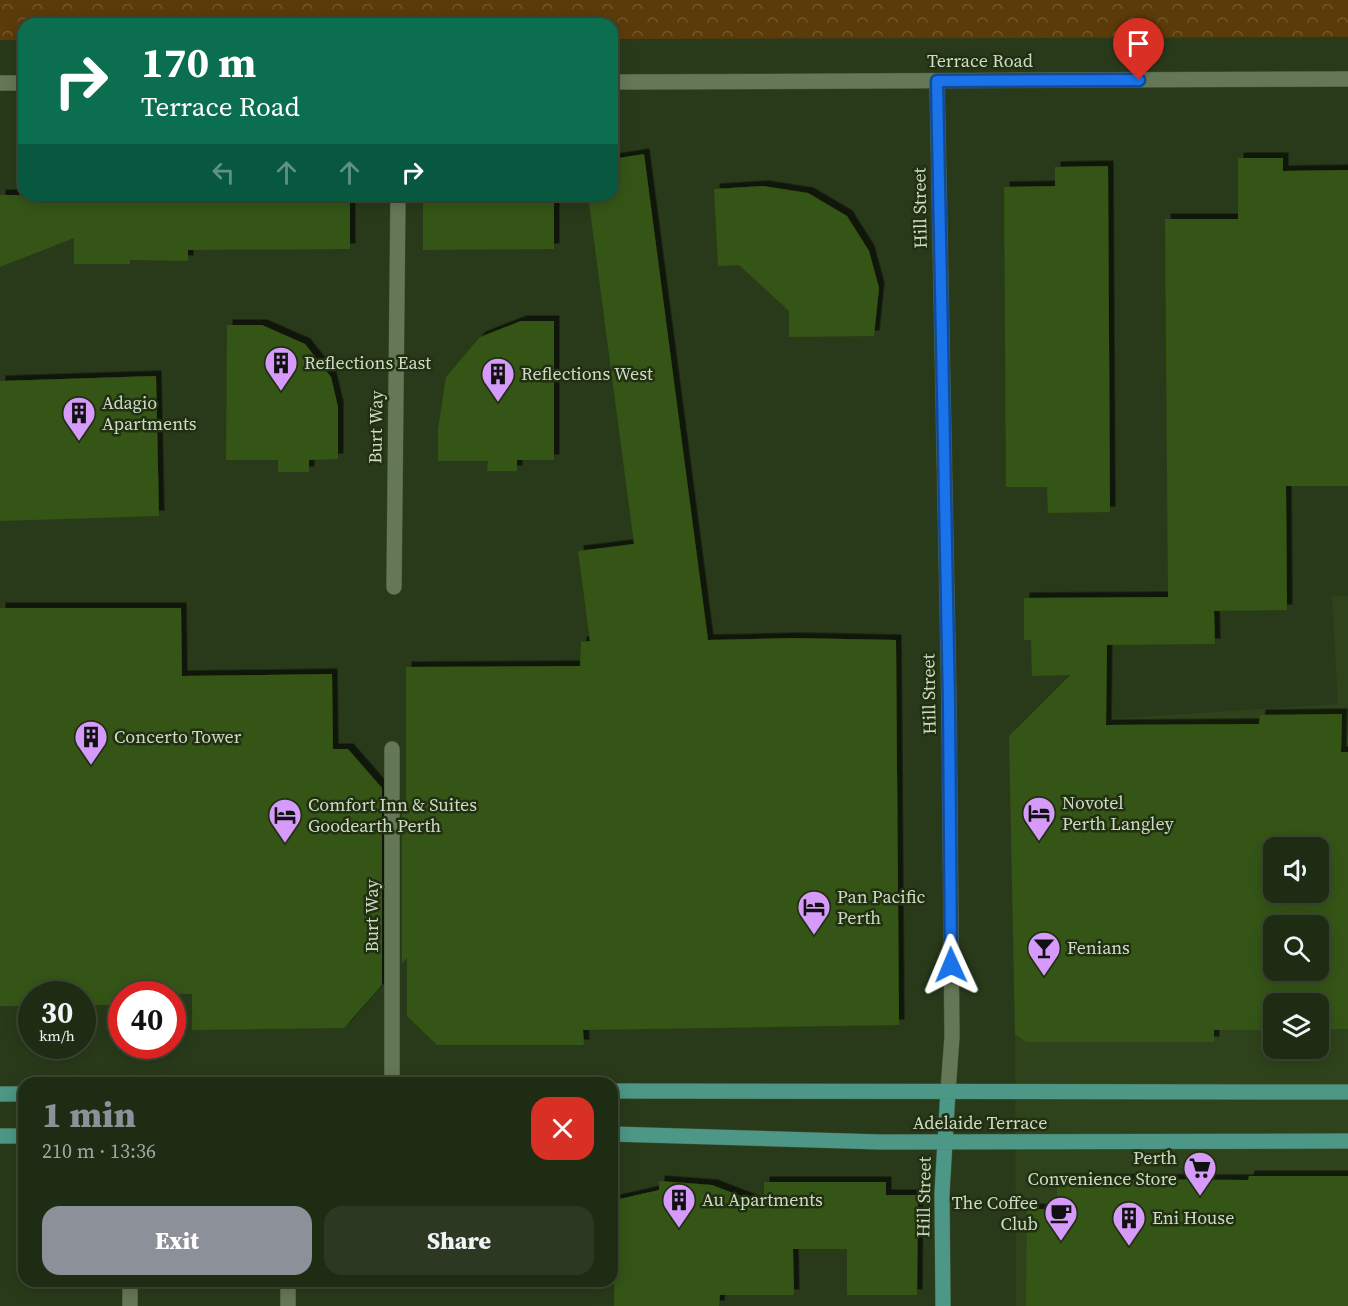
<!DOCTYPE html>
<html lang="en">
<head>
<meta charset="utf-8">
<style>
	body { margin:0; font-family:"Source Serif 4",serif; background:#2c3822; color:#f1f3f6; height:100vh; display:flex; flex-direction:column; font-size:22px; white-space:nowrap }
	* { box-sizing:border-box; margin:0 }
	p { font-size:20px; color:#a1a7a0 }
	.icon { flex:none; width:33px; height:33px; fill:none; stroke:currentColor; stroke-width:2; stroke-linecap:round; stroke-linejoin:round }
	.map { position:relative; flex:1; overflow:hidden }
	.panel { position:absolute; left:18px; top:1077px; width:600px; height:210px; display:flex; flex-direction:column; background:#1f2c14; border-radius:18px; box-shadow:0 3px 15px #0003,0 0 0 2px #3c4834 }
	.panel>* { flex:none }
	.hud { position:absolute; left:18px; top:18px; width:600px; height:183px; border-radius:18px; box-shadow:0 3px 15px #0003,0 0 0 2px #3c4834; background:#0b6e4f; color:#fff; overflow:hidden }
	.buttons { position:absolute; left:1263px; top:837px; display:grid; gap:12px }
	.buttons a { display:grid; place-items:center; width:66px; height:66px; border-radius:12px; background:#1f2c14; box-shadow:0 3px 15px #0003,0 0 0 2px #3c4834; font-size:30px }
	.speed { position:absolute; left:18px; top:981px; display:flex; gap:12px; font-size:30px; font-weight:700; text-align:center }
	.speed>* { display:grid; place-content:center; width:78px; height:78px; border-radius:50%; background:#1f2c14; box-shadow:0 3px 15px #0003,0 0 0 2px #3c4834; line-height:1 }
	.speed small { font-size:15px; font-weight:400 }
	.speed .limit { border:9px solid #d22; background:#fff; color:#111 }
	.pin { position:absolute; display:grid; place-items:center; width:51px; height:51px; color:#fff; margin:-62px -26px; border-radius:50% 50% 50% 0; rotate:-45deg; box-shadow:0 0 6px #0007 }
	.pin .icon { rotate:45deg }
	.me { position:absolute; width:66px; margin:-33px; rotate:359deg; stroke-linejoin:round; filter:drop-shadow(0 0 4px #0008) }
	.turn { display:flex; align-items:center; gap:21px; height:126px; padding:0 24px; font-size:27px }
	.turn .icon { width:78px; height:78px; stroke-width:2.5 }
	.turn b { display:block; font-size:42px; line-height:51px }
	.lanes { display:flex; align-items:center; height:57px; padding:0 24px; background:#0003; justify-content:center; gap:30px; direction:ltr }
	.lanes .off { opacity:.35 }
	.round { display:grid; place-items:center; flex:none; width:63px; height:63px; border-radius:18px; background:#2c3822 }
	.summary { display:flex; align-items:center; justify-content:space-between; height:102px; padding:0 24px }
	h1 { font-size:36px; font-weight:800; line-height:45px; color:#8c9099 }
	.cta { display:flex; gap:12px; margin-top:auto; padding:12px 24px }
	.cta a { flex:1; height:69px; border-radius:18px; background:#8c9099; color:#fff; font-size:24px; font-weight:800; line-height:69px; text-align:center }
	.cta a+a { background:#2c3822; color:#f1f3f6 }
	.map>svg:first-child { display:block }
	.built { fill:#2e431b; fill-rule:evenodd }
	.park { fill:url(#park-crowns) }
	.building { fill:#355412; fill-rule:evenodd; filter:url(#shadow) }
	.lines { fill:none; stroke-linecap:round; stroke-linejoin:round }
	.minor-casing { stroke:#475539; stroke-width:16 }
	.major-casing { stroke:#475539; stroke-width:16 }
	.minor { stroke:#657855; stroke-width:15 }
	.major { stroke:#4c9786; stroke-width:15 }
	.route-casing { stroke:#114b97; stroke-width:15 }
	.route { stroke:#1a73e8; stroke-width:10 }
	.labels { text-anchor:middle; stroke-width:5; stroke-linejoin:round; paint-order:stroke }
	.street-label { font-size:18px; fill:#cfdac7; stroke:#203010 }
	.poi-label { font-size:18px; fill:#cfdac7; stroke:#203010; text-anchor:start }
</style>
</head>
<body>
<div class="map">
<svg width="1348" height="1306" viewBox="0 0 1348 1306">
	<defs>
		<pattern id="park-crowns" width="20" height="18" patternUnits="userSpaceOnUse" patternTransform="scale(1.5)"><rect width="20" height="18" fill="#5c3b0a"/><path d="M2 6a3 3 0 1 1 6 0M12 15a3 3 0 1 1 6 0" fill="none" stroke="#72572c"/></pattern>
		<filter id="shadow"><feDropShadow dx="5.5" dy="-5.5" stdDeviation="0" flood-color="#0009"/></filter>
	</defs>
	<rect width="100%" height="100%" fill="#293a1a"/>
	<path class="built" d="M1332,596h16v710h-332l-1,-272 5,-309 318,-21zM1274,848h44v44h-44zM1274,926h44v44h-44zM1274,1004h44v44h-44z"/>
	<path class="park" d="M0,0h1348v37l-736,2v-15h-588v16h-24z"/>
	<path class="building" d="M644,154l64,486 85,-2 103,2 3,385 -316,5 1,15h-147l-30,-29v-58l-5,5v-153l4,4v-147l174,-1 1,-24 9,-1 -12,-90 56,-7 -46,-349h24v-36z
		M1238,158h45v13l65,-1v316h-62l1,124 -73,1 1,33 -108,1 -1,80 153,-1 1,-9 82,-1 -1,38h7v277h-30v-25h-44v26h-60v12h-188l-11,-8 -6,-298 61,-61 -38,1 -1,-36h-7v-42l144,-1 -3,-378h73zM1274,848h44v44h-44zM1274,926h44v44h-44z
		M1108,166l2,346 -62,1 -1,-26h-41l-2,-300 51,-1v-19z
		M763,186l45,7 39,23 22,35 10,37 -5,48 -85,1v-26l-50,-46 -21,1 -4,-77z
		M0,195h350v54l-162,1v11l-58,-1v4h-56v-26l-74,29z
		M423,195h131v54l-131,1z
		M521,321h33v139h-37v11h-30l1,-10h-50v-32l8,-52 34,-40z
		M227,325h35l43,19 26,33 7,30v52l-29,1v12h-31v-12h-52z
		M156,376l3,140 -159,5v-140z
		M0,608h181l1,68 150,-2 1,75h15l34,39v197l-38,43 -152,2v-36h-70v11h-40v-11h-50v12h-32z
		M1249,1176h99v130h-322l1,-97h30v-30l191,1z
		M659,1181l53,4 52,20v-23h122v13h32l-1,100h-70v-46h-54l1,46h-74l-1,11h-105l1,-106 44,-10z"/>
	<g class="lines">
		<g class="minor-casing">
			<path id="minor" d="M937,81l12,623 3,333 -4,54
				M612,82l736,-3
				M0,83h24
				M394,587l4,-392
				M392,749v334
				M130,1306v-25
				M288,1306v-25"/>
		</g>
		<g class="major-casing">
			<path id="major" d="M612,1091l736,1
				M0,1094h24
				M612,1134l269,8 467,-1
				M0,1136h24
				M943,1306l-1,-113 6,-102"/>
		</g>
		<use href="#minor" class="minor"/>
		<use href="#major" class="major"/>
	</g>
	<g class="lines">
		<g class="route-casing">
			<path id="route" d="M951,965l-2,-261 -12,-623 202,-1"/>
		</g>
		<use href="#route" class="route"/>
	</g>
	<defs>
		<g id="building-pin" transform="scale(1.725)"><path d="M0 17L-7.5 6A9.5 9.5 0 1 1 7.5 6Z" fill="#d69bfa" stroke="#203010"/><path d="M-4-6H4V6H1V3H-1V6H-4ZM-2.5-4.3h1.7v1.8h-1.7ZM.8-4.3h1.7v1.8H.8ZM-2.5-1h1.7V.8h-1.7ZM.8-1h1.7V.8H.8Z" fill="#111"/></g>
		<g id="hotel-pin" transform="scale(1.725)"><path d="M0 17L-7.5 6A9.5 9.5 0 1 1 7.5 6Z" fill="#d69bfa" stroke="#203010"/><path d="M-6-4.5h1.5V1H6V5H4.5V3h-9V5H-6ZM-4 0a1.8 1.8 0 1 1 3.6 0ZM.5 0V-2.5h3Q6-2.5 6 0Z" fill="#111"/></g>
		<g id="bar-pin" transform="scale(1.725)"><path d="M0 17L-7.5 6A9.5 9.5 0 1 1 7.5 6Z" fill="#d69bfa" stroke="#203010"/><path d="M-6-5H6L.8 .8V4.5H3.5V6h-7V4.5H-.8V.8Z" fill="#111"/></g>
		<g id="supermarket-pin" transform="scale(1.725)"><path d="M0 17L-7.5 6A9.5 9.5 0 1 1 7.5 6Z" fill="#d69bfa" stroke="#203010"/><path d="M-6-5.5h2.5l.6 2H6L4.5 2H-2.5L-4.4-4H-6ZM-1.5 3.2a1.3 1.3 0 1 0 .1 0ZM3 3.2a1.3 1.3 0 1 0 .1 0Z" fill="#111"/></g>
		<g id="cafe-pin" transform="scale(1.725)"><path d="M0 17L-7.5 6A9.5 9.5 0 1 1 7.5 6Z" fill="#d69bfa" stroke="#203010"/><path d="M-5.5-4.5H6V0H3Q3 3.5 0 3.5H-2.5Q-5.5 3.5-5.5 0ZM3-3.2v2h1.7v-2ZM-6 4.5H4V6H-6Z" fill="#111"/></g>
	</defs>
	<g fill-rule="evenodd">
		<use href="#building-pin" x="281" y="363"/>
		<use href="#building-pin" x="498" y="374"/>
		<use href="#building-pin" x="79" y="413"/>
		<use href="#building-pin" x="91" y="737"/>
		<use href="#hotel-pin" x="1039" y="813"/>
		<use href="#hotel-pin" x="285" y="815"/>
		<use href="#hotel-pin" x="814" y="907"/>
		<use href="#bar-pin" x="1044" y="948"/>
		<use href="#supermarket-pin" x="1200" y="1168"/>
		<use href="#building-pin" x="679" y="1200"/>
		<use href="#cafe-pin" x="1061" y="1213"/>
		<use href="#building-pin" x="1129" y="1218"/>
	</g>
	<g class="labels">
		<g class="street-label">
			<text x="980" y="67">Terrace Road</text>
			<text transform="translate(920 208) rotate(-91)" y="6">Hill Street</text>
			<text transform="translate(376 427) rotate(-89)" y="6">Burt Way</text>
			<text transform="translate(929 694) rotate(-91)" y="6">Hill Street</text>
			<text transform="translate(372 916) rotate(-90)" y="6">Burt Way</text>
			<text x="980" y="1129">Adelaide Terrace</text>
			<text transform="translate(924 1197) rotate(-89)" y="6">Hill Street</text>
		</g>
		<g class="poi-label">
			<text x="304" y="369">Reflections East</text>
			<text x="521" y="380">Reflections West</text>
			<text x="102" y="409">Adagio<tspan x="102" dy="21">Apartments</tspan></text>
			<text x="114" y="743">Concerto Tower</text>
			<text x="1062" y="809">Novotel<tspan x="1062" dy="21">Perth Langley</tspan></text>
			<text x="308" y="811">Comfort Inn &amp; Suites<tspan x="308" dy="21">Goodearth Perth</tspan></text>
			<text x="837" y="903">Pan Pacific<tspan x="837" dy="21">Perth</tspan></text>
			<text x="1067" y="954">Fenians</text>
			<text x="1177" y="1164" text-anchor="end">Perth<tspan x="1177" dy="21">Convenience Store</tspan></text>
			<text x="702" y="1206">Au Apartments</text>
			<text x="1038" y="1209" text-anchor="end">The Coffee<tspan x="1038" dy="21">Club</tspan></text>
			<text x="1152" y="1224">Eni House</text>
		</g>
	</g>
</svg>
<div class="buttons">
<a><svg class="icon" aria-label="sound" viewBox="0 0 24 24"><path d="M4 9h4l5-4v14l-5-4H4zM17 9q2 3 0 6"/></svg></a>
<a><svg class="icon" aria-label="search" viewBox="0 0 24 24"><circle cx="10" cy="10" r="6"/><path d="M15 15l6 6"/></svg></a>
<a><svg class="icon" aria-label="layers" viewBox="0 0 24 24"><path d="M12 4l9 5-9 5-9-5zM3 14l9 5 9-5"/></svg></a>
</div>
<div class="speed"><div>30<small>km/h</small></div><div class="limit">40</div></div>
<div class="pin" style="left:1139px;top:80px;background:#d93025"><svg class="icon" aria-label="arrive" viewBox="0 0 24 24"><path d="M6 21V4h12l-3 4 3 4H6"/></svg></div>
<svg class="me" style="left:951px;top:965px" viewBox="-20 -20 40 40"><path d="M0-17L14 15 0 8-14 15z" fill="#1a73e8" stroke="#fff" stroke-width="4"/></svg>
<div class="hud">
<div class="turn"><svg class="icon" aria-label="right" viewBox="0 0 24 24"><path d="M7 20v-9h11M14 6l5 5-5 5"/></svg><div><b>170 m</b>Terrace Road</div></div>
<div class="lanes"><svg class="icon off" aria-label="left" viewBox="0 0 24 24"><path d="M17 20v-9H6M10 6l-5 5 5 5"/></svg><svg class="icon off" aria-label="ahead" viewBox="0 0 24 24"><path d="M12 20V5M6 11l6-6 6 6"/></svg><svg class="icon off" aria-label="ahead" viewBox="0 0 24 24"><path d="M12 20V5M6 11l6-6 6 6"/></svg><svg class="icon" aria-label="right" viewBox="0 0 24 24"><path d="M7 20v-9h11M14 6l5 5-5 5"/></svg></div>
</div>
<section class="panel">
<div class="summary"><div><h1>1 min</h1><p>210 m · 13:36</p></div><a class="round" style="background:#d93025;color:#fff"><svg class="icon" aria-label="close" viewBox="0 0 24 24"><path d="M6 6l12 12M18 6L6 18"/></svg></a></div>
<div class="cta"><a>Exit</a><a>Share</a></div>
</section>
</div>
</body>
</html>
